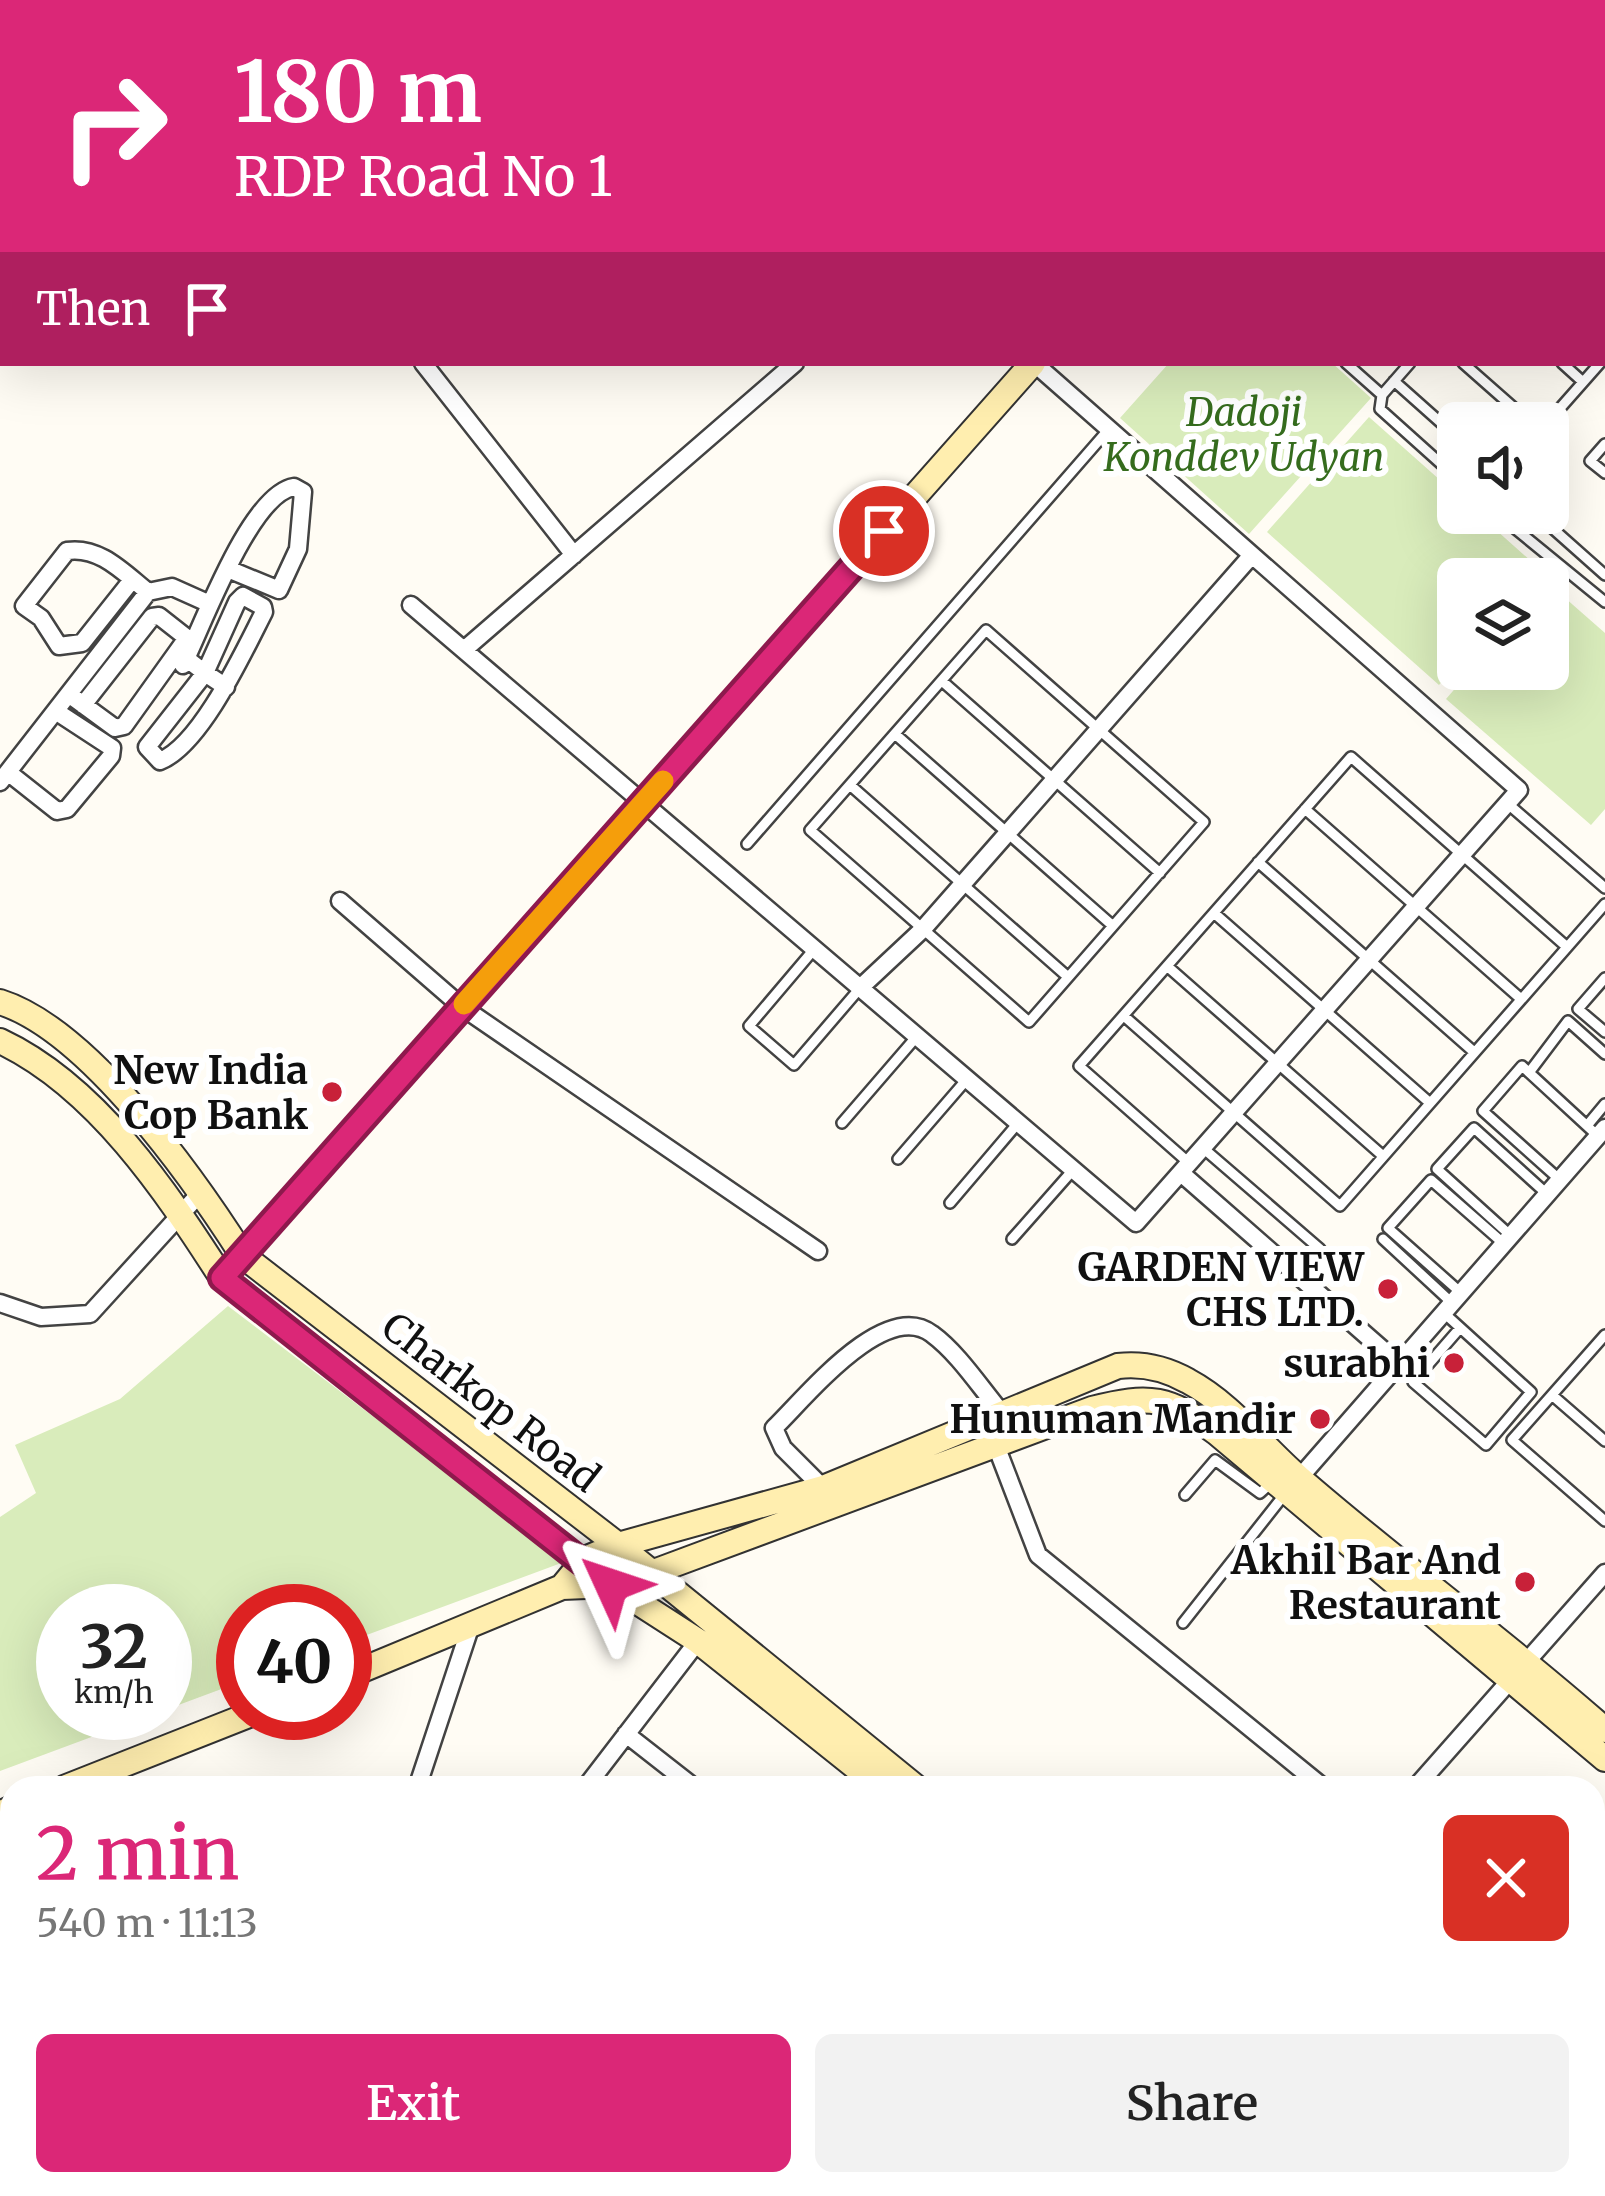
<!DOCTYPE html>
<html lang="en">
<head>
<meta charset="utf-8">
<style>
	body { margin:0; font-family:Merriweather,serif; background:#f2f2f2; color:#222; height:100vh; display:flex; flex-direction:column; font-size:45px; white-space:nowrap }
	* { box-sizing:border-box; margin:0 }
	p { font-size:39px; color:#767676 }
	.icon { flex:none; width:66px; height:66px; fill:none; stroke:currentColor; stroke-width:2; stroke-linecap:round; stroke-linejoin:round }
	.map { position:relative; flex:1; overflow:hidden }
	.panel { position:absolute; left:0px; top:1776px; width:1605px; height:420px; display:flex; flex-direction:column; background:#fff; border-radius:36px 36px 0 0; box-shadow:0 12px 48px #0002 }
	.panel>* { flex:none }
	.banner { position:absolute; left:0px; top:0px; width:1605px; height:366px; box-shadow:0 12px 48px #0002; background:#db2777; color:#fff; overflow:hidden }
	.controls { position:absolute; left:1437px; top:402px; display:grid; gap:24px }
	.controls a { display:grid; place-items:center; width:132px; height:132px; border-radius:18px; background:#fff; box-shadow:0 12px 48px #0002; font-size:60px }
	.speed { position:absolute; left:36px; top:1584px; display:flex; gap:24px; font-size:60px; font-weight:700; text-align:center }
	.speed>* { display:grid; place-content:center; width:156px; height:156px; border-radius:50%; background:#fff; box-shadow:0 12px 48px #0002; line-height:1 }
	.speed small { font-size:30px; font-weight:400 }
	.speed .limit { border:18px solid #d22; background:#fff; color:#111 }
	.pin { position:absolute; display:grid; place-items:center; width:102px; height:102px; color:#fff; margin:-51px; border:6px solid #fff; border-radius:50%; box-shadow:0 3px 12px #0007 }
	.me { position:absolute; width:132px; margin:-66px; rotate:312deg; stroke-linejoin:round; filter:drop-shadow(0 0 9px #0008) }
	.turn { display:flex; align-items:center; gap:42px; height:252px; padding:0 36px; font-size:54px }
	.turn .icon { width:156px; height:156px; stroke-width:2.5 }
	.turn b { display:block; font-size:84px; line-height:102px }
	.then { display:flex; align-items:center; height:114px; padding:0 36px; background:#0003; gap:24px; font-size:45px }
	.round { display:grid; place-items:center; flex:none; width:126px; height:126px; border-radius:18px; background:#f2f2f2 }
	.overview { display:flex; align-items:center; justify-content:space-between; height:204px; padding:0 36px }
	h1 { font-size:72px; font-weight:600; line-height:90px; color:#db2777 }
	.button { display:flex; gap:24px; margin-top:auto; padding:24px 36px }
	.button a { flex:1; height:138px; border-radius:18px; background:#db2777; color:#fff; font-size:48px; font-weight:600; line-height:138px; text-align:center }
	.button a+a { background:#f2f2f2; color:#222 }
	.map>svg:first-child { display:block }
	.green { fill:#d9ecbb }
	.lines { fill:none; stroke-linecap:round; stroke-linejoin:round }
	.lane-casing { stroke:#434343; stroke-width:14 }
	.street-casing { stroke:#434343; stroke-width:21 }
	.secondary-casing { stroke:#323232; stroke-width:28 }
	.lane { stroke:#fff; stroke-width:9 }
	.street { stroke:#fff; stroke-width:16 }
	.secondary { stroke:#ffeeaf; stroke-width:24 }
	.route-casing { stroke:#8e194d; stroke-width:30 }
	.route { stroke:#db2777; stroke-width:21 }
	.slow { stroke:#f59e0b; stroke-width:21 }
	.poi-dot { fill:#c82139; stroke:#fff; stroke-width:4.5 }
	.labels { text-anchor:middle; stroke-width:12; stroke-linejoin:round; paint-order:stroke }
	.park-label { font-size:39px; font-style:italic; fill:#356c1d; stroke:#fff }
	.poi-label { font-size:39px; font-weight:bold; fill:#101010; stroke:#fff; text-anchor:end }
	.street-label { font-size:39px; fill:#101010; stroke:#fff }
</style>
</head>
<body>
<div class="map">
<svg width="1605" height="2196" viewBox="0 0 1605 2196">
	<rect width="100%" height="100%" fill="#fffcf4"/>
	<path class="green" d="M1169,363h163l39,35 -122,136 -129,-116z
		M1369,417l89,79v17h19l64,57 -8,9h-75v84l-19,22 -172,-153z
		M1548,583l57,50v176l-14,16 -145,-126 26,-30h76z
		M228,1306l336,256 -219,81v-32h-102v70l-78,29v-99h-102v102h93l-156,58v-254l36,-24 -21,-48 105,-46z"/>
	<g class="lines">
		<g class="lane-casing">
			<path id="lane" d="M760,3l4,-3
				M824,3v-3
				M1489,3l3,-3
				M1540,3l3,-3
				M1602,54l3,2
				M1602,146l3,-3
				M1602,315l3,3
				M1346,363l36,32
				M1410,363l-28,32 -2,14 78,70
				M1463,363l68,60
				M1562,363l21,19
				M1394,381l64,57
				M1547,423l53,-60
				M1605,444l-15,17 15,12
				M1496,513l109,89
				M1542,519l63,56
				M986,630l218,192 -175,200 -219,-192z
				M942,681l218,192
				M895,734l218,192
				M850,785l218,192
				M1507,803l98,85
				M1305,809l216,190
				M747,844l362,-415
				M1258,862l216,190
				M1214,913l216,190
				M816,947l-67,79 45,39 67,-78
				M1167,966l216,190
				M1605,978l-27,31 27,23
				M1124,1016l216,190 265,-302
				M1531,1070l37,-49 37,33
				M1590,1122l15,-18
				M842,1123l76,-88
				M1203,1148l117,101
				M898,1159l70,-81
				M1189,1163l-110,-97 272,-309 216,190
				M1559,1179l-76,-68 39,-45 76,70
				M950,1203l69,-81
				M1510,1235l-73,-66 37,-41 73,66
				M1012,1239l61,-69
				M1383,1239l68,63
				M1460,1292l-72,-64 43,-48 72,63
				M1444,1313l87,79 -45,53 -73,-63 47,-54
				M1605,1335l-93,105 93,81
				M1552,1395l53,46
				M1185,1495l30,-35 45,33 10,-9
				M1183,1623l101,-128"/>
		</g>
		<g class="street-casing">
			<path id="street" d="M106,0l29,3
				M892,0l43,3
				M1283,0l3,3
				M35,3l5,-3
				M409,3l2,-3
				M563,3l2,-3
				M596,3l1,-3
				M714,3v-3
				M1004,3v-3
				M1023,3l12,-3
				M0,5l3,1
				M1602,226l3,3
				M0,308l3,-1
				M423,363l151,192
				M132,580l-50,63 -23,3 -18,-28 -17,-12 43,-55c33,-5 57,22 81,41
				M411,605l725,618 383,-433 -485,-427
				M465,649l330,-286
				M187,659l18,14 32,-71 6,-6 20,11 1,5c-20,39 -63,133 -104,149l-13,-14 58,-74 21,14
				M183,665c20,-40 67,-171 111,-178l9,5 -5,57 -19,41 -51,-21
				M70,695l45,33 9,-2 63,-88 -28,-22 -7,1 -69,88
				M9,773l48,38 10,-2 44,-53 1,-8 -55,-36
				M0,782l148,-190 24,-5 38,17
				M340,901l122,106 356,244
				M861,987l62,-58 329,-374
				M1181,1173l218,191
				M0,1303l41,14 49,-3 112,-123
				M985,1417l53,138 286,233
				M1294,1484l311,-356
				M823,1488l-40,-40 -9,-20c32,-31 111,-130 158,-94 26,19 48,53 69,78
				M626,1734l69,54
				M417,1788l53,-160
				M585,1788l113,-147
				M1415,1788l190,-215
				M1593,1997l12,-6
				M1593,2138l12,-6
				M356,2184l4,12
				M495,2184l3,12
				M774,2184l16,12
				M1154,2196l8,-12
				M1493,2196l21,-12"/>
		</g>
		<g class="secondary-casing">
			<path id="secondary" d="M1353,3l2,-3
				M0,1002c89,28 194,177 243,254l375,289 299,243
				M0,1041c96,45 166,150 222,237l389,307 87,56 184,147
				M222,1278l811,-915
				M562,1587l23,-28 33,-14 205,-57 295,-122c25,-3 47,2 70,15 43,23 74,65 111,97 100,87 207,164 306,252
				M345,1677l217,-90 49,-2 40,-12 441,-164c59,-15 76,-12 125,24l388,326
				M64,1788l190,-75
				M0,1814l12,-6
				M0,1937l12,25
				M0,1972l12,25
				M1341,2184l10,12
				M1377,2184l10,12
				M106,2196l13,-7"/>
		</g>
		<use href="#lane" class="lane"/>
		<use href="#street" class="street"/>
		<use href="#secondary" class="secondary"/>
	</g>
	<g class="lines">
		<g class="route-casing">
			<path id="route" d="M611,1585l-389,-307 662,-747"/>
		</g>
		<use href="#route" class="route"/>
		<path class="slow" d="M464,1004l199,-223"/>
	</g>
	<g class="poi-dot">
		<circle cx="332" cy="1092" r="12"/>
		<circle cx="1388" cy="1289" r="12"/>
		<circle cx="1454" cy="1363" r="12"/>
		<circle cx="1320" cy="1419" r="12"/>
		<circle cx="1525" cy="1582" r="12"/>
	</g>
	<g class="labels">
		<g class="park-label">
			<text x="1244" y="426">Dadoji<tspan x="1244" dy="45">Konddev Udyan</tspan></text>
		</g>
		<g class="poi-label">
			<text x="308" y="1084">New India<tspan x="308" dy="45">Cop Bank</tspan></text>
			<text x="1364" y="1281">GARDEN VIEW<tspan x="1364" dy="45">CHS LTD.</tspan></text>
			<text x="1430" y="1377">surabhi</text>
			<text x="1296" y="1433">Hunuman Mandir</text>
			<text x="1501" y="1574">Akhil Bar And<tspan x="1501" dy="45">Restaurant</tspan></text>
		</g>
		<g class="street-label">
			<text transform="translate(491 1402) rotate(38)" y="14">Charkop Road</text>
		</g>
	</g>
</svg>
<div class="controls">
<a><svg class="icon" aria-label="sound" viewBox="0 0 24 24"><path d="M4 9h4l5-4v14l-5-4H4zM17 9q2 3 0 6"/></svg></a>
<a><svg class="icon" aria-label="layers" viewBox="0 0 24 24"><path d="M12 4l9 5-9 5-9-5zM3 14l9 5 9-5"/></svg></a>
</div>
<div class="speed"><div>32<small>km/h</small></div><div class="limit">40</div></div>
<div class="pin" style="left:884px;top:531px;background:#d93025"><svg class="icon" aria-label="arrive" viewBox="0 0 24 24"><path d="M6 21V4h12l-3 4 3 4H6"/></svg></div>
<svg class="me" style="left:611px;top:1585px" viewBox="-20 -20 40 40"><path d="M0-17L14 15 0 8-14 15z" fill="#db2777" stroke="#fff" stroke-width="4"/></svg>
<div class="banner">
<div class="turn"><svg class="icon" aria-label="right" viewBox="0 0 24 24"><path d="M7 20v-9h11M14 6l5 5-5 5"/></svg><div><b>180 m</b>RDP Road No 1</div></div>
<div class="then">Then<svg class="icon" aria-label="arrive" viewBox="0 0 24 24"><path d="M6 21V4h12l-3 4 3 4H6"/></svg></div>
</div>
<section class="panel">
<div class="overview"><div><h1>2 min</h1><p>540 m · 11:13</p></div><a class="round" style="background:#d93025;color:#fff"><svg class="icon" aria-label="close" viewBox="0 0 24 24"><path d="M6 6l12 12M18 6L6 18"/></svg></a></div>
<div class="button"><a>Exit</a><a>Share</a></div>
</section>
</div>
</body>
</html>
